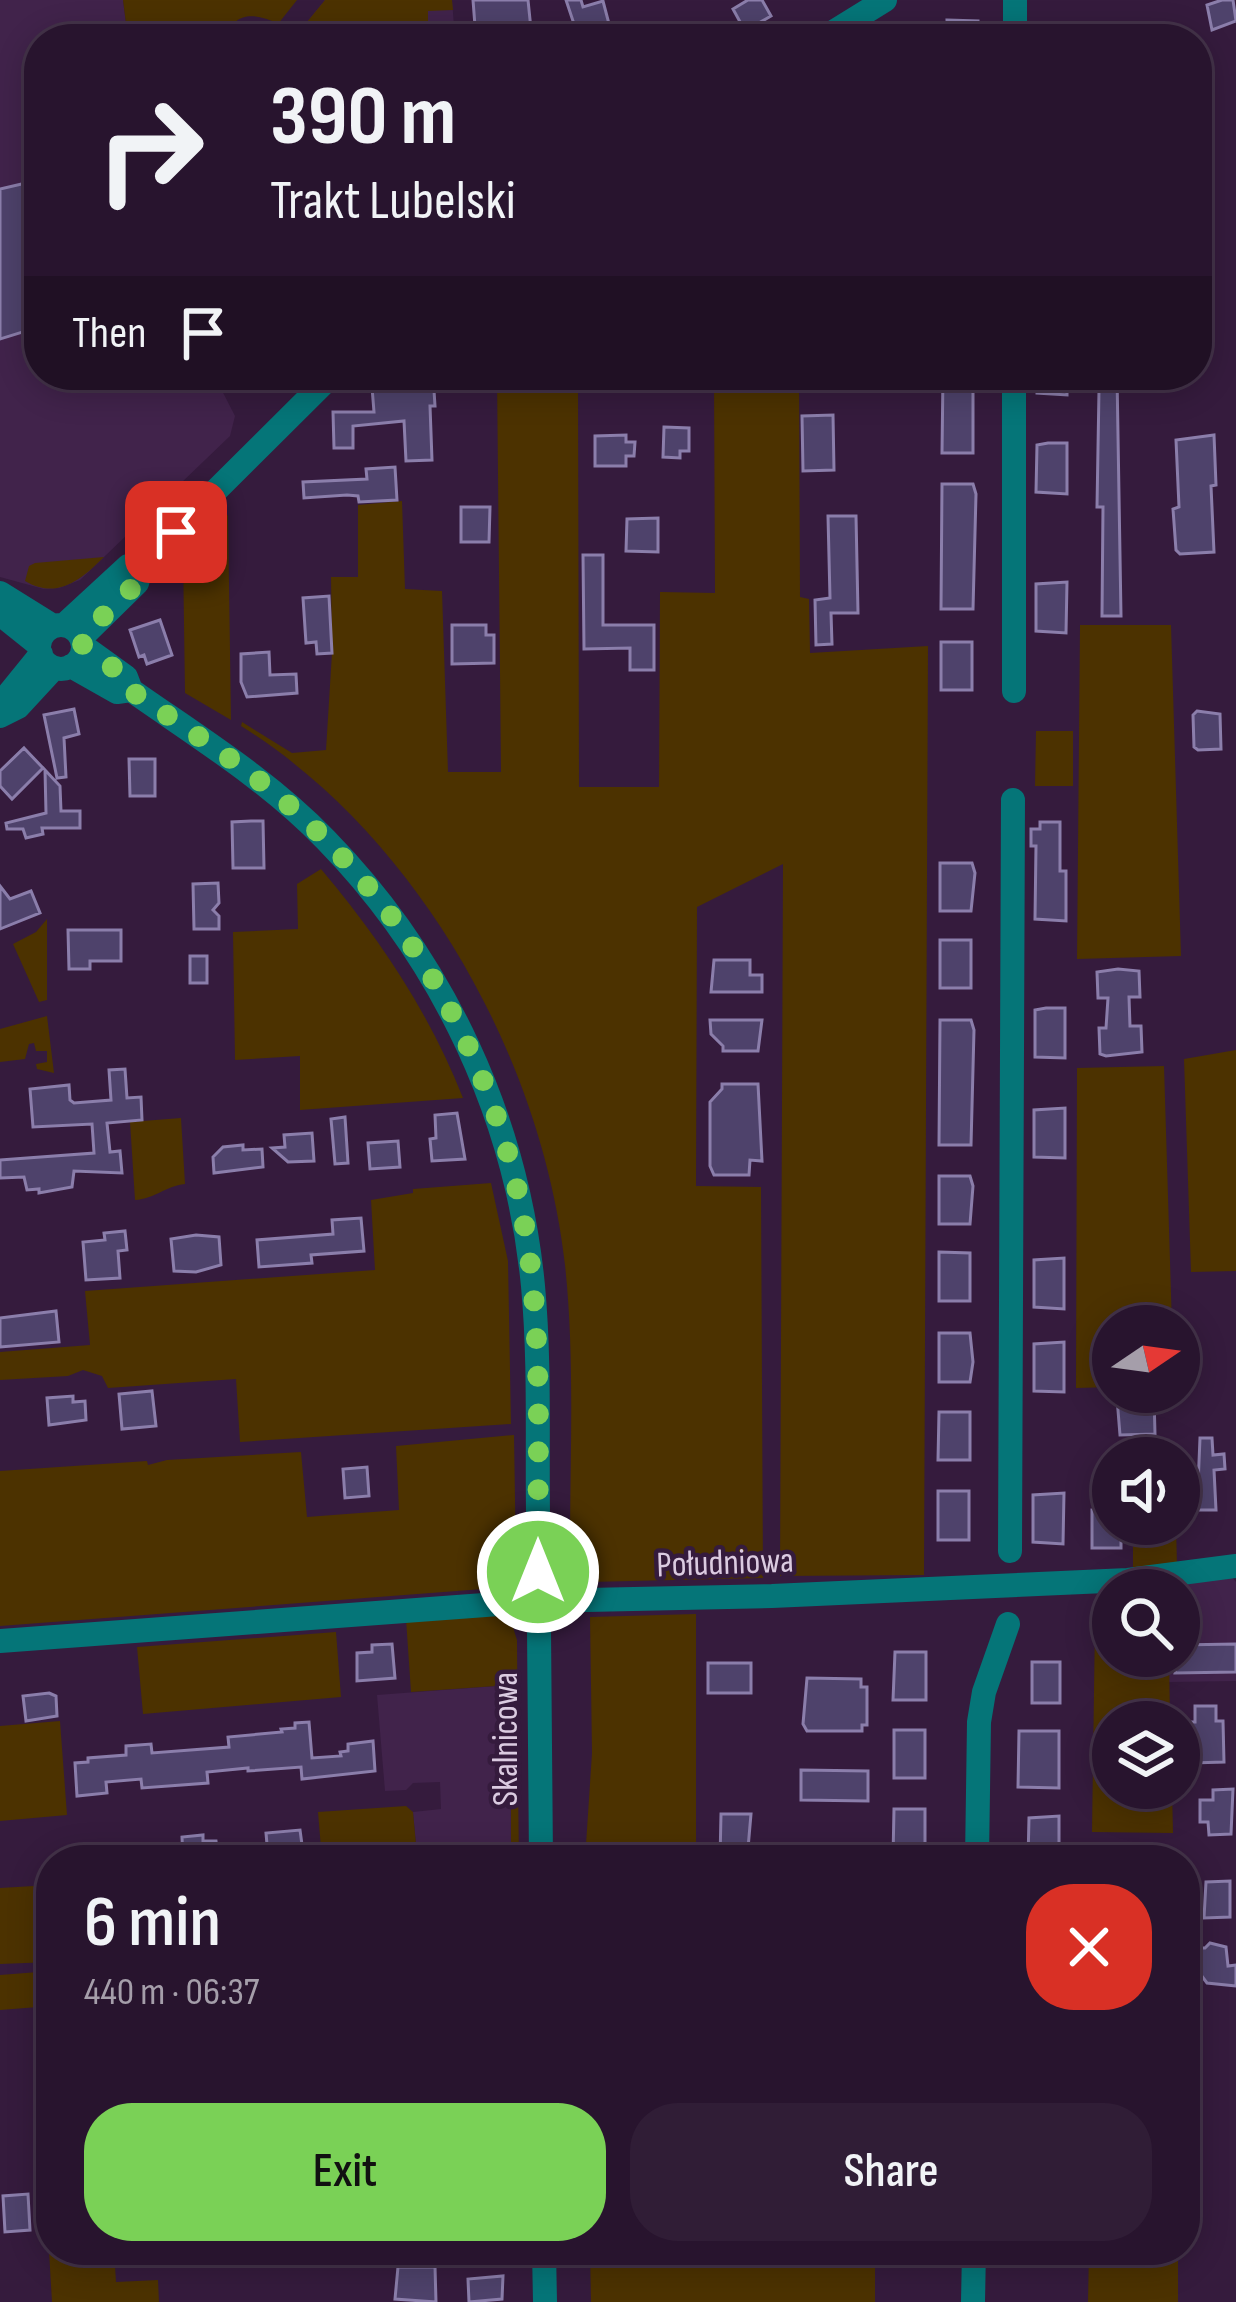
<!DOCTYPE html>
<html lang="en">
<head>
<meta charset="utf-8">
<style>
	body { margin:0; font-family:"Sofia Sans Condensed",sans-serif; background:#301d36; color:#f1f3f6; height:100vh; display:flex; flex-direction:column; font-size:45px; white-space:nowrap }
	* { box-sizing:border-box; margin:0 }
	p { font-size:39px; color:#a59eaa }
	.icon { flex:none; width:66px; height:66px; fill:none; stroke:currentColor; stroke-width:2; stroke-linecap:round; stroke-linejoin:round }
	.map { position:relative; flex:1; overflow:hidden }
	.sheet { position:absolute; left:36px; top:1845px; width:1164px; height:420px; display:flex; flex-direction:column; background:#28142e; border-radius:48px; box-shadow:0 6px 30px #0003,0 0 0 3px #44334a }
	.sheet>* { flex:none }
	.top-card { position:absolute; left:24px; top:24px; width:1188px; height:366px; border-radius:48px; box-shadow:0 6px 30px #0003,0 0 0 3px #44334a; background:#28142e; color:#f1f3f6; overflow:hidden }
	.needle { width:78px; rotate:77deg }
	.buttons { position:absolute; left:1092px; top:1305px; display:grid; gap:24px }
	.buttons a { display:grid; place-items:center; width:108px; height:108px; border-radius:50%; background:#28142e; box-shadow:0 6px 30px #0003,0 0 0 3px #44334a; font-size:60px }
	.pin { position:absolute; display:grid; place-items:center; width:102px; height:102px; color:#fff; margin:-51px; border-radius:24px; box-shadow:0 6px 18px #0006 }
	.me { position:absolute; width:132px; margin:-66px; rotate:0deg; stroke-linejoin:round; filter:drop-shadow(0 0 9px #0008) }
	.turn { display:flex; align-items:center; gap:42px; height:252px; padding:0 48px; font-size:54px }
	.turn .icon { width:156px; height:156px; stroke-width:2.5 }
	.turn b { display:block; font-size:84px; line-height:102px }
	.then { display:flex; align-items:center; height:114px; padding:0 48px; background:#0003; gap:24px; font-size:45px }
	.round { display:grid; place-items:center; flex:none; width:126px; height:126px; border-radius:48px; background:#301d36 }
	.summary { display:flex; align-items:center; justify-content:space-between; height:204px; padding:0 48px }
	h1 { font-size:72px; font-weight:600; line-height:90px }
	.cta { display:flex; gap:24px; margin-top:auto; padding:24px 48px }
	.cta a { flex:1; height:138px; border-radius:48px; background:#7ad156; color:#111; font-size:48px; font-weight:600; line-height:138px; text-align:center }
	.cta a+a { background:#301d36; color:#f1f3f6 }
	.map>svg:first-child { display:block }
	.built { fill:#41234b }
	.green { fill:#4c3200 }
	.building { fill:#4e426b; stroke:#8b7eab; stroke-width:3 }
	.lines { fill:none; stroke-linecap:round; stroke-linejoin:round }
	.minor { stroke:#057578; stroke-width:24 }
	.route { stroke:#7ad156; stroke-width:21; stroke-dasharray:0 37.8 }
	.labels { text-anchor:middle; stroke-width:9; stroke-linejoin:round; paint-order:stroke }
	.street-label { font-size:36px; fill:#dbcbe1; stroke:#351b3d }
</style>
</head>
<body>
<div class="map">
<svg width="1236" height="2302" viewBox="0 0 1236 2302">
	<rect width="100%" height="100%" fill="#351b3d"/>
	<path class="built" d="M0,0h123l5,39h-89v336h175l21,41 -5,20 -150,144 -21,8 -15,1 -44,-12z
		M325,0h127l3,39h-162z
		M1231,1576l5,6v99l-67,1v-26h10v-66h-12v-5z
		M510,1685l1,163 -94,8 -4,-44 28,-3 -1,-27 -27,1 -7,7 -21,1 -8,-96z"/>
	<path class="green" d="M123,0h174l-19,24c-21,-11 -46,-14 -50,15h-100z
		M325,0h127l1,10 -25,1v11l-15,1 1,16h-121z
		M497,375h81l1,412h80l1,-195 55,1 -1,-218h85l1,222 9,2 1,54 118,-7 -4,929 -144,1 3,-712 -86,43 -1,279 65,1 2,391 -175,4 -9,-17h-6l-3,-17c0,-94 5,-190 -5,-283 -23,-206 -146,-428 -324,-539l1,-4 50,31 34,-3 6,-97 -1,-76h27v-72l44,-4 3,88 37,2 6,181h53z
		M228,515l3,205 -46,-27 -2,-139 37,-37z
		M104,557c-23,23 -47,43 -79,24l4,-15 6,-3z
		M1080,625h91l10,331 -104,3z
		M1036,731h37v55h-38z
		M321,869c59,70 108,143 142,229l-163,12v-54l-65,4 -2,-128 65,-3 -1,-45z
		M47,919v81l-8,2 -26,-58 23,-12z
		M47,1016l7,57 -17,-4 -1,-5 11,-2v-11h-11l-2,-8 -5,1 -4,15 -25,3v-33z
		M1236,1050v221l-45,1 -7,-213z
		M1164,1066l8,260h-59v61l-37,1 1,-320z
		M181,1118l4,66c-20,2 -30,15 -50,16l-5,-78z
		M491,1183l17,78 3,163 -271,18 -4,-63 -128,9 -6,-12 -19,-6 -15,6 -68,4v-28l90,-7 -5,-54 290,-21 -4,-70 42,-7v-4z
		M514,1435l2,129 -7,23 -509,39v-155l147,-10 1,4 19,-5 134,-8 6,65 92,-7 -3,-64z
		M1133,1524h43l1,42 -44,2z
		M1104,1602h9v54h56l1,66h-57v66h59l1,45 -81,-1 3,-210z
		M508,1612l9,28 1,133h-7l-1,-88 -99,7 -5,-73z
		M696,1614v246h-111l7,-107 -2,-136z
		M336,1632l5,65 -198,17 -6,-67z
		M60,1721l7,94 -67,6v-95z
		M511,1786h7l1,74h-197l-4,-48 88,-6 7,6 4,43 94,-7z
		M51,1885v77l-51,2v-76z
		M51,1971v35l-51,4v-35z
		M45,2182h6v68h63l2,32 42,-2 1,22h-107z
		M590,2250h285v52h-284z
		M1089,2250h89v52h-90z"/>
	<path class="building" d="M473,0h55l4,39h-56z
		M566,0h15l2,7 20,-6 10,38h-34z
		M748,0h14l9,16 -26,15 -12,-22z
		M1222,0h11l3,21 -24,9 -5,-25z
		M947,20l31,1v18h-30z
		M39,180v147l-39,12v-150z
		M409,375h24l2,31h-5l2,54 -26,1 -2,-40 -51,5v22h-19l-1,-36h41l-2,-25 37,-4z
		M943,375h30v78h-31z
		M1037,375h30v20l-30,-2z
		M1096,375h21l4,241h-19l1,-109h-6l2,-117z
		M833,415l1,55 -31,1 -1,-55z
		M664,427l25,1v23h-9v7l-17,-1z
		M626,435v7h9l-1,14h-8v10h-31v-30z
		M1214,435l2,50 -5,1 3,66 -34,2 -4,-4 -3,-41 6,-2 -3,-67z
		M1048,443h19v51l-31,-2 1,-47z
		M395,467l2,33 -38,2 -1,-6 -11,-1 -43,3 -1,-16 64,-3 -1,-10z
		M942,484h31l3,10 -3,115h-32z
		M461,507h29l-1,35h-28z
		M828,516h28l2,97h-27l1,31 -16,1 -1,-45 15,-2z
		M658,518v34l-32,-1 1,-32z
		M583,555h20v70h51v45h-24v-22l-46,1z
		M1067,582l-1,51 -30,-2v-47z
		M329,596l3,57 -15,1 -1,-12 -10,1 -3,-45z
		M160,620l12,35 -25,9 -3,-9 -5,2 -9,-27z
		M452,625h34v10h8v28l-42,1z
		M941,642h31v48h-31z
		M269,652l1,23 26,-1 1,19 -50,4 -6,-15v-28z
		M74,709l5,25 -15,4 2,39 -9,1 -13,-63z
		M1197,711l23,3 1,35 -23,1 -4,-3 -1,-32z
		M24,748l19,20 -31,31 -12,-13v-15z
		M129,759h26v37h-25z
		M45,770l15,16 1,25h19v17h-38l1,6 -17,4 -3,-9h-16l-1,-6 40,-10z
		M251,821h12l1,47h-31l-1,-46z
		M1040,822h20v49h6v50l-31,-2 1,-73h-5v-17h9z
		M940,863h32l3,10 -4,38h-31z
		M218,883l1,20 -6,7 6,6v13h-25l-1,-45z
		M0,886l10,13 21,-8 9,22 -40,16z
		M68,930h53v31h-31v8h-21z
		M940,940h31v48h-31z
		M190,956h17v27h-17z
		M714,960h36v15h12v17h-51z
		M1118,969l21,2 1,26h-11l1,29h11l1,26 -36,4 -6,-2 -1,-26h7l2,-30h-10l-1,-26z
		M1046,1008h19v50l-30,-1v-47z
		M710,1020h52l-4,31h-35v-5l-12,-12z
		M940,1020h31l3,10 -3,115h-32z
		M125,1069l2,29 14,-1 1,23 -35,3 3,29 10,-1 2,22 -48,-2 -2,16 -33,6v-4l-12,1 -3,-13 -24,1v-18l94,-7 -2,-29 -59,3 -3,-38 39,-4 1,15 4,3 37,-3 -2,-30z
		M722,1084h36l4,77 -12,-1 -1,15h-35l-4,-9v-64l12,-13z
		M1065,1108v50l-31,-1v-47z
		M457,1113l8,46 -33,2 -2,-22 6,-1 -1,-23z
		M345,1117l3,46 -13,1 -4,-45z
		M312,1133l2,28 -26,1 -16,-14 13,-1 -1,-12z
		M398,1141l2,26 -30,2 -2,-26z
		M243,1145v5l19,-1 1,18 -49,6 -1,-16 10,-10z
		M939,1176h31l3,10 -3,38h-31z
		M361,1218l3,33 -53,4 1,8 -53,4 -2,-27 76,-6 -1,-14z
		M125,1231l2,19 -9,1 2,27 -34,2 -3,-38 22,-2 -1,-7z
		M196,1235l23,2 2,28 -25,7 -22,-1 -3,-32z
		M939,1252l31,1v48h-31z
		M1064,1258v51l-30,-2v-47z
		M56,1311l3,31 -59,5v-29z
		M939,1333h31l3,29 -3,20h-31z
		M1064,1342v50l-30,-1v-47z
		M152,1391l4,35 -34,3 -3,-35z
		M73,1396v6l12,-1 1,19 -37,5 -2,-27z
		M1154,1397l1,37 -35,1 -3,-37z
		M939,1412h31v48h-32z
		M1200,1438h12l1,17 11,-1 1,15 -11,1 2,40h-19z
		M367,1467l2,29 -24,2 -2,-29z
		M938,1491h31v49h-31z
		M1064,1493l-1,51 -30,-2v-47z
		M1092,1510h21v14h8v24h-29z
		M392,1644l3,34 -38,3v-28l15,-1v-7z
		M1236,1644v28l-61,1 4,-28z
		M895,1652h31v48h-33z
		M1032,1662h28v41h-28z
		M708,1663h43v30h-43z
		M807,1678l54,1v8h6v38h-5v6h-55l-4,-7z
		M49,1693l7,3 1,20 -31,5 -3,-25z
		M1195,1706h21v15h7l1,41 -32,1 -4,-24 3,-17h4z
		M309,1722l3,36 29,-2 -1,-4 8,-1v-7l25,-3 2,30 -73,8 -1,-12 -53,4v-3l-41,4 1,11 -66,5 -1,-9 -35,3 1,11 -30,3 -2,-33 13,-1v-4l38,-3v-9l25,-2 1,9 77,-6 -1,-10 54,-5 -1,-3 14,-1v-5z
		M894,1730h31v48h-31z
		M1019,1731h40v57l-41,-1z
		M801,1770l67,1v30l-67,-1z
		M1233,1789l-2,45 -22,1 -1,-13h-8v-22h13v-10z
		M894,1809h31v48h-32z
		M721,1814h30l-4,46h-27z
		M1059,1816v44h-31l1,-42z
		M300,1830l3,22 -35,4 -2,-23z
		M203,1835v6h13l2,18 -35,1 -1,-23z
		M1230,1881v36l-26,1 2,-36z
		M1210,1943l16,4 2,19 8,-1v21l-29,-3 -12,-16 -1,-19h11z
		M28,2194l2,36 -25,2 -2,-36z
		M398,2267h37l1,35 -41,-3z
		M503,2276l-1,23 -33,3 -1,-23z"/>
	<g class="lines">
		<path class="minor" d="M822,39l63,-39
			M1015,39v-39
			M0,593l53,33
			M0,614l39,31
			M64,625l64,-59 15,-3
			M39 647a22 22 0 1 1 44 0a22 22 0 1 1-44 0Z
			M81,638l56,-55 6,-20 189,-188
			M83,646l43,31 5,13c67,47 137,90 195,150 117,120 191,278 207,446 7,75 4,152 5,228 1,115 2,231 3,346
			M71,666l46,26 14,-2
			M1014,691v-316
			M5,709l2,-13 34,-42
			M0,716l18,-9 36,-39
			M1010,1551l3,-751
			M0,1641l539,-40 233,-5 356,-16 108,-14
			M977,1860l2,-138 5,-30 24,-68
			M544,2250l1,52
			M973,2302l1,-52"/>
	</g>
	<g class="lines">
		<path class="route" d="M176,532l-33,31 -6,20 -56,55 2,8 43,31 4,13c58,40 118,77 170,125 131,120 214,287 232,464 10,97 5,196 6,293"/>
	</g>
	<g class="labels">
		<g class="street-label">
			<text transform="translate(725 1561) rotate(-2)" y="13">Południowa</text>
			<text transform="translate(504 1739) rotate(-90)" y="13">Skalnicowa</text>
		</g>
	</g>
</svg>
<div class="buttons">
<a><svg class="needle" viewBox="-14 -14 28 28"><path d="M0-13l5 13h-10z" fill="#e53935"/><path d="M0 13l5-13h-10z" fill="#a59eaa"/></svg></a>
<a><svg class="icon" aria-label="sound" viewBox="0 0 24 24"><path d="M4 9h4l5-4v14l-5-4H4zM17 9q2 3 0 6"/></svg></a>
<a><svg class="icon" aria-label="search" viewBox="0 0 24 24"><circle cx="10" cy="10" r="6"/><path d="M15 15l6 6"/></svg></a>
<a><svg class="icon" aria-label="layers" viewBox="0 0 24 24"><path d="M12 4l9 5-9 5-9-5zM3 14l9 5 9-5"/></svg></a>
</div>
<div class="pin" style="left:176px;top:532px;background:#d93025"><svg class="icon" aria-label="arrive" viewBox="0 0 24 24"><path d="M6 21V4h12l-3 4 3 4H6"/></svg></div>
<svg class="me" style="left:538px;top:1572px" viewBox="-20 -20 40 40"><circle r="17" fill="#7ad156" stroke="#fff" stroke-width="3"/><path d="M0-11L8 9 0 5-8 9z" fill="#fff"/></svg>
<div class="top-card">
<div class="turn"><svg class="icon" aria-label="right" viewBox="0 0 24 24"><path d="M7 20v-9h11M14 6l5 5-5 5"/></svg><div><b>390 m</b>Trakt Lubelski</div></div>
<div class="then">Then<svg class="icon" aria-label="arrive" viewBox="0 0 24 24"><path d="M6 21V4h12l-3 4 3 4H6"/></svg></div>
</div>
<section class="sheet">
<div class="summary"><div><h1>6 min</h1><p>440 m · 06:37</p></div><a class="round" style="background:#d93025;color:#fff"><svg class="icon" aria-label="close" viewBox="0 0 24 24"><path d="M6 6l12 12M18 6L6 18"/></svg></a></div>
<div class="cta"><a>Exit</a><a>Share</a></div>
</section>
</div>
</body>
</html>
